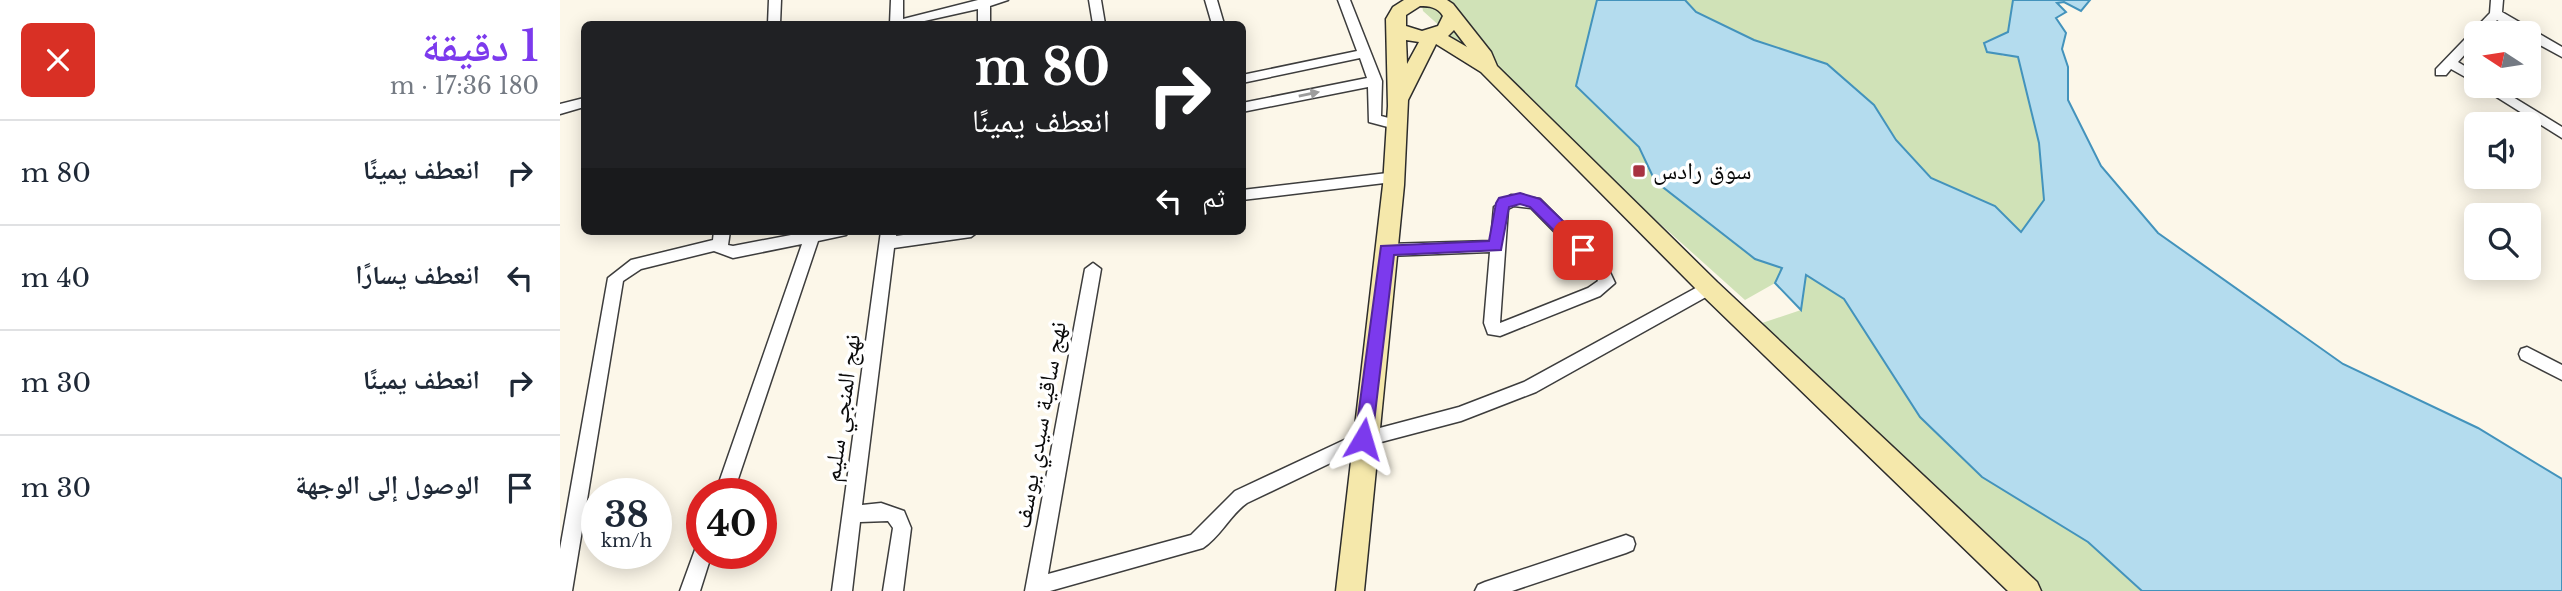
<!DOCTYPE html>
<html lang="ar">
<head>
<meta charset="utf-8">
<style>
	body { margin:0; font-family:"Libre Baskerville","Noto Naskh Arabic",serif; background:#f2f2f3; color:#1f2937; direction:rtl; height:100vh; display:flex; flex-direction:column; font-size:26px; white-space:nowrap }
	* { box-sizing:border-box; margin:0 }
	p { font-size:23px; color:#747a83 }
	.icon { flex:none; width:38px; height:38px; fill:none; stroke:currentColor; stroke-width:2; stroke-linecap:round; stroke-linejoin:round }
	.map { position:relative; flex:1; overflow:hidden; direction:ltr }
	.drawer { display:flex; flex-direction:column; background:#fff; width:560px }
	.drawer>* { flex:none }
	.guide { position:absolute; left:21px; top:21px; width:665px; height:214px; border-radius:10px; box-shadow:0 4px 18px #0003; direction:rtl; background:#202124; color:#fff; overflow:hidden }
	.needle { width:46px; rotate:282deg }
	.buttons { position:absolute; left:1904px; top:21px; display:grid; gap:14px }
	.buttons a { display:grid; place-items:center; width:77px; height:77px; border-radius:10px; background:#fff; box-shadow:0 4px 18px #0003; font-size:35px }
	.speed { position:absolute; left:21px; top:478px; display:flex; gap:14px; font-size:35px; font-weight:700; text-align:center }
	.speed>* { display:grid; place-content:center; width:91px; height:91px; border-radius:50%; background:#fff; box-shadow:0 4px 18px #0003; line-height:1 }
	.speed small { font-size:18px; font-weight:400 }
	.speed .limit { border:10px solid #d22; background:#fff; color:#111 }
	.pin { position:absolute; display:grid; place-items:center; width:60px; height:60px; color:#fff; margin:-30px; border-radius:14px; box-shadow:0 4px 10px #0006 }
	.me { position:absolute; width:77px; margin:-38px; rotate:7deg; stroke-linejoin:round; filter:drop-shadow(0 0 5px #0008) }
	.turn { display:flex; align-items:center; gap:24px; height:147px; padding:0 21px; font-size:32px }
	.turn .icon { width:91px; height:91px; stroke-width:2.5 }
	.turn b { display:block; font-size:49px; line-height:60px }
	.then { display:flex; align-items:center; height:66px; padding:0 21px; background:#0003; gap:14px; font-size:26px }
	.round { display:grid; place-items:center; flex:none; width:74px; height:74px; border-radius:10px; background:#f2f2f3 }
	.overview { display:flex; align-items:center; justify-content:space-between; height:119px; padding:0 21px }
	h1 { font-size:42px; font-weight:600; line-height:52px; color:#7c3aed }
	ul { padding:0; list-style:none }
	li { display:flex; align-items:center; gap:21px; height:105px; padding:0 21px; border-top:2px solid #e0e1e3 }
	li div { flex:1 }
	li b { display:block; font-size:26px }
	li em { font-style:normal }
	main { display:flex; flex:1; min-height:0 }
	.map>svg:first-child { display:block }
	.green { fill:#d0e2b7 }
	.water { fill:#b4dcee; stroke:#4393bc; stroke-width:2 }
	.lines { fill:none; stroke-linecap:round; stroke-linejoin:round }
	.street-casing { stroke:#3d3d3d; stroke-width:3 }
	.secondary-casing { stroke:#2c2c2c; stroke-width:3 }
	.street { fill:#fff; fill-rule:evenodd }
	.secondary { fill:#f5e8ab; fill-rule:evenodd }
	.oneway { fill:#9d9d9d }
	.route { fill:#7c3aed; stroke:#51269a; stroke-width:2 }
	.poi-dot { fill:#a83340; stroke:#fff; stroke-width:2.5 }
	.labels { text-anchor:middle; stroke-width:7; stroke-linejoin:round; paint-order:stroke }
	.poi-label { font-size:24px; fill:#0a0a0a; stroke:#fff; text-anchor:start }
	.street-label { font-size:24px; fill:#0a0a0a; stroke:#fff }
</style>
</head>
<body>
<main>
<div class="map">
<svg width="2002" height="591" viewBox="0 0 2002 591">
	<rect width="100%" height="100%" fill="#fcf7e9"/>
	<path class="green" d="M861,0h176l-21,86 63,61 16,34 100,78 28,9 -8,15 -30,17 -322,-289z
		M1125,0h328l-5,32 -24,10 19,14 15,1 21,86 5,57 -22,32 -27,-26 -64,-28 -35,-38 -22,-35 -47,-41 -73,-24 -58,-28z
		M1246,275l38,24 76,118 62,60 106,65 54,49h-109l-274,-267 42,-14z"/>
	<path class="water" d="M1037,0h88l11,12 58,28 73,24 47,41 22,35 35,38 64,28 26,26 23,-32 -5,-57 -21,-86 -31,-5 -3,-9 24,-11 5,-32h77l-9,11 -17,-9 -7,1 9,9 -10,6 10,15 -4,16 6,18v33l33,66 57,67 185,131 135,64 84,51v112h-420l-54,-49 -106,-65 -62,-60 -76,-118 -38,-24 -5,35 -26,-27 7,-15 -27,-9 -100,-78 -16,-34 -63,-61z"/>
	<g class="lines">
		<g class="street-casing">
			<path id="street" d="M209,0h12l-1,24h-12z
				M331,0h12v19l75,-19h30l-18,6v18h-12v-15l-67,15h-21z
				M529,0h12l4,24h-12z
				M645,0h12l7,24h-12z
				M778,0h12l32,81 -1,35 23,6 2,3 -2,3 -5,2 -30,-8 -1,-35 -126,25v-9l125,-25 -7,-20 -118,25v-8l115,-24z
				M1931,0h12l-1,12 60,35v10l-33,-18v-6h-10l-22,-13 -12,13h-9v9l-18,20 18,11v10l-25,-14 -5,6h-10v-6l54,-56z
				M1919,86h16l67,41v11z
				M24,98v9l-24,7v-10z
				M836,172l7,5 -2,4 -159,19v-10z
				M951,195l29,4 67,67 8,17 -15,13 -100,40 -12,-2 -4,-11 6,-71 -103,4 -8,-6 8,-6 104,-3 3,-34zM954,206l17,2 64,65 3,8 -10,7 -88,35 8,-114z
				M154,231h16l-2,14 5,1 79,-15h37l-3,4 -28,6 -85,253h-18l87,-250 -69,14 -19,-7 -73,18 -18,12 -51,310h-12v-42l48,-271 23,-18 82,-20z
				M321,231h16l-1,5 36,-5h47l-8,6 -77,11 -32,257 19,-2 23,8 7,17 -8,63h-20l10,-63 -5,-7 -28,1 -8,69h-20z
				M533,263l8,6 -53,305 143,-39 44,-44 122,-57 102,-27 65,-25 179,-98h12l2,4 -2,4 -179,100 -75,29 -95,25 -119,57c-17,12 -26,33 -44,45l-153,43h-25l60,-322z
				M1967,347l35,18v15l-41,-21 -2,-5 2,-5z
				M1066,535l7,3 2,6 -2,6 -7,3 -114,38h-37l3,-6 7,-3z
				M142,545v8h10l-12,38h-20l16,-44z"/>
		</g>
		<g class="secondary-casing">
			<path id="secondary" d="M844,0h43l6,4 38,48 6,14 220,216 320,300 4,9h-33l-307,-297 -220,-222 -45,-28 -28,56 -4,85 -40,406h-28l47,-406 5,-79 -2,-87 7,-12zM860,6c9,0 18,1 23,10l-5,10 -16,5 -16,-5v-11zM894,30l13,17 -19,-11zM846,40l13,2 -12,22z"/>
		</g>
		<use href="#street" class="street"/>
		<use href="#secondary" class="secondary"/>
	</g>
	<defs><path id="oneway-solid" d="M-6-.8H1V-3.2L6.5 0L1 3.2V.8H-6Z" transform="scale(1.75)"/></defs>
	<use class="oneway" href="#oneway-solid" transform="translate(749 94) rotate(-12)"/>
	<path class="route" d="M960,193l20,6 49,47 2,4 -2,4h-11l-48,-47 -10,-3 -11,3 -8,43 -107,5 -22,184 -2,6 -7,2 -6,-2 -2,-6 26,-193 108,-5 7,-38 3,-5z"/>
	<rect class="poi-dot" x="1072" y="164" width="14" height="14" rx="3.5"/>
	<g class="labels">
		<g class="poi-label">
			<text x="1093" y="179">سوق رادس</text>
		</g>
		<g class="street-label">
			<text transform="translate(282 408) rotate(-82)" y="8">نهج المنجي سليم</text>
			<text transform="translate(480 425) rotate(-80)" y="8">نهج ساقية سيدي يوسف</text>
		</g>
	</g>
</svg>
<div class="buttons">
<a><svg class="needle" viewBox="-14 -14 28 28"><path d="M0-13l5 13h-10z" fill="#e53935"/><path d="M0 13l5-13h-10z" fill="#747a83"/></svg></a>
<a><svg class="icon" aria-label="sound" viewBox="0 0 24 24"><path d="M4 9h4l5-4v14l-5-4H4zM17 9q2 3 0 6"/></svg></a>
<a><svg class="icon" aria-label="search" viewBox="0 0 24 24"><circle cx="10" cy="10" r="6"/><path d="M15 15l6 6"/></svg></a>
</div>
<div class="speed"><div>38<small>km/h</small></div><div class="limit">40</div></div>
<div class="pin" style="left:1023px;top:250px;background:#d93025"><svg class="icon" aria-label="arrive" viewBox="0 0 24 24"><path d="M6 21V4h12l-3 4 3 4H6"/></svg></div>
<svg class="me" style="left:803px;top:439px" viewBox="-20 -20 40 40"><path d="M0-17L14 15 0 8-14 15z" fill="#7c3aed" stroke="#fff" stroke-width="4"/></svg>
<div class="guide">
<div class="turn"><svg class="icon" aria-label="right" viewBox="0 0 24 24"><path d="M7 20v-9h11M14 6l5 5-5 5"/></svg><div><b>80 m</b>انعطف يمينًا</div></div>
<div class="then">ثم<svg class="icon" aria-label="left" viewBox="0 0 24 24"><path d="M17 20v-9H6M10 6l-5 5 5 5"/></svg></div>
</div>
</div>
<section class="drawer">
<div class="overview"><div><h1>1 دقيقة</h1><p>180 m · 17:36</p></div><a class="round" style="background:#d93025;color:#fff"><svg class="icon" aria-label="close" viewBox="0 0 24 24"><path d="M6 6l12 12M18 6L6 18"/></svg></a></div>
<ul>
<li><svg class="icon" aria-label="right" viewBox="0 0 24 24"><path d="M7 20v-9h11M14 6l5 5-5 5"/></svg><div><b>انعطف يمينًا</b></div><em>80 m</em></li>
<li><svg class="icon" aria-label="left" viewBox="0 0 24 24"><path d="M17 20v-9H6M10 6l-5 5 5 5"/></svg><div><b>انعطف يسارًا</b></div><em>40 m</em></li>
<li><svg class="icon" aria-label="right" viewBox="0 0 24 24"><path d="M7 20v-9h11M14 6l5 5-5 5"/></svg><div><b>انعطف يمينًا</b></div><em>30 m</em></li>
<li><svg class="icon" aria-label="arrive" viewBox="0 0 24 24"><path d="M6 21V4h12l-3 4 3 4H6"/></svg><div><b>الوصول إلى الوجهة</b></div><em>30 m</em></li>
</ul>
</section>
</main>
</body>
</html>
